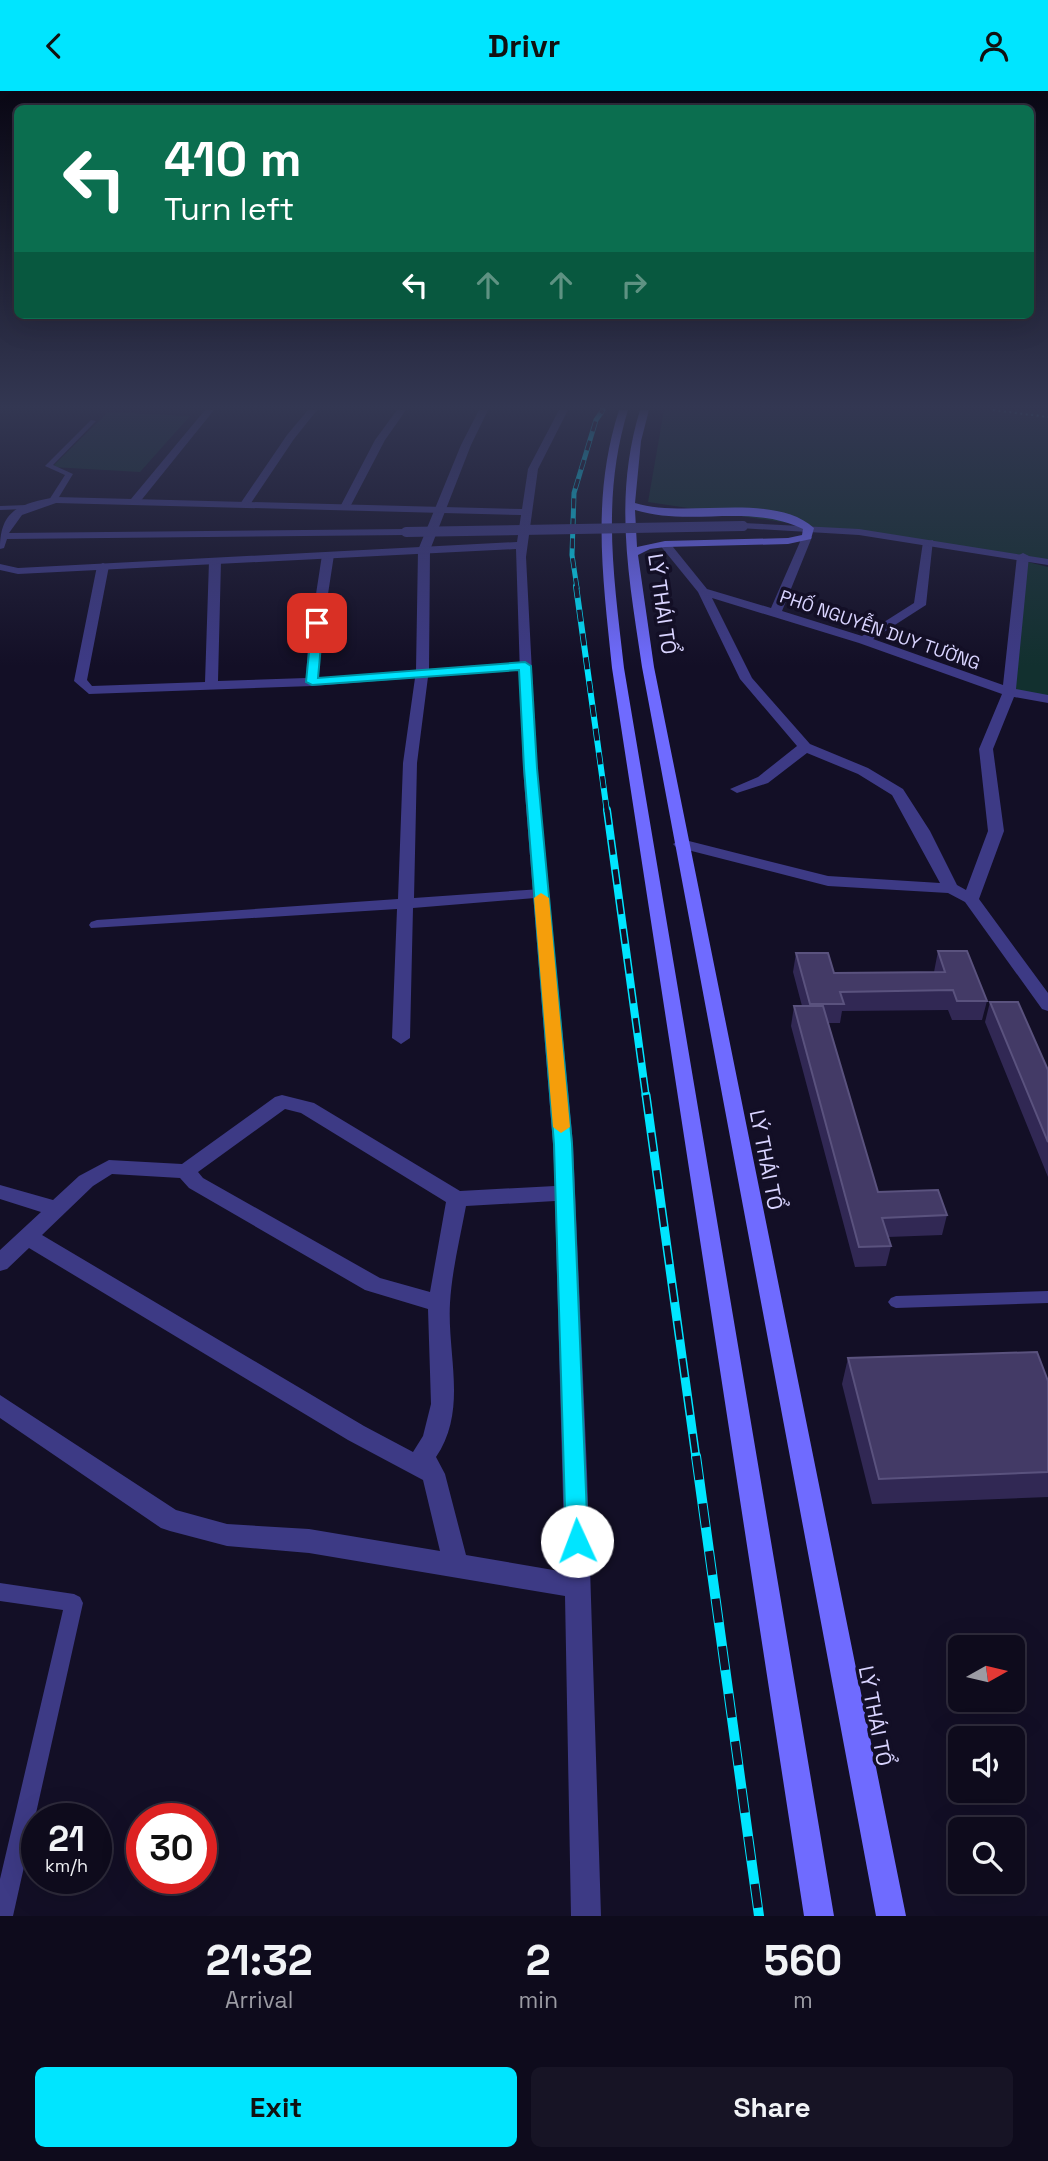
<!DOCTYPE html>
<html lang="en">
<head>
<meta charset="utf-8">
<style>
	body { margin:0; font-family:"Space Grotesk",sans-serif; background:#171425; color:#f1f3f6; height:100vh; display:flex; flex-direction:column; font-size:26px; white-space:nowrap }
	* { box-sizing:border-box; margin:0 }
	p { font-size:23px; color:#9b9ba3 }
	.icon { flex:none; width:38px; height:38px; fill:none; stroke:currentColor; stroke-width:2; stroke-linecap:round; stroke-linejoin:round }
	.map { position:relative; height:1825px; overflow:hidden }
	.drawer { display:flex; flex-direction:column; background:#0e0b1c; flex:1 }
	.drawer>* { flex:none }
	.guide { position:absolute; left:14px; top:14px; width:1020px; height:214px; border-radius:10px; box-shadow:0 7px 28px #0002,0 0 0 2px #2e2b3b; background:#0b6e4f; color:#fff; overflow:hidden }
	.needle { width:46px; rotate:82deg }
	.buttons { position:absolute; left:948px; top:1544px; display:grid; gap:14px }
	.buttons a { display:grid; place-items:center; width:77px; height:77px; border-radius:10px; background:#0e0b1c; box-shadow:0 7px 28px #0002,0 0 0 2px #2e2b3b; font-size:35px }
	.speed { position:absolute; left:21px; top:1712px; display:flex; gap:14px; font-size:35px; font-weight:700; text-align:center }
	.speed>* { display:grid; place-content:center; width:91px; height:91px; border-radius:50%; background:#0e0b1c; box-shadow:0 7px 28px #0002,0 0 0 2px #2e2b3b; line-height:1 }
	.speed small { font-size:18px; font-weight:400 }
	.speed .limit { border:10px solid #d22; background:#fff; color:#111 }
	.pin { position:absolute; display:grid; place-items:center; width:60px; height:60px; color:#fff; margin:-30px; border-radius:14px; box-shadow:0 4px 10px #0006 }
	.me { position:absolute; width:77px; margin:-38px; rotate:358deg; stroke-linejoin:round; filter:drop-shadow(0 0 5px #0008) }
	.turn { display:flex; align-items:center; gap:24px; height:147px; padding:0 35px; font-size:32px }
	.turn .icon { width:91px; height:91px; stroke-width:2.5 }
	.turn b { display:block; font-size:49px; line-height:60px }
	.lanes { display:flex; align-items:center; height:66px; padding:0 35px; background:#0003; justify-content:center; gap:35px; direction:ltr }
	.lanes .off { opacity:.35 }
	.eta { display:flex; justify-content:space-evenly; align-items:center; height:119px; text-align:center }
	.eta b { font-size:42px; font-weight:800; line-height:49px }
	.cta { display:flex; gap:14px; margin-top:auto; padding:14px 35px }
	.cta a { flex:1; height:80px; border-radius:10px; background:#00e5ff; color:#111; font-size:28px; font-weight:800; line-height:80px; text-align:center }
	.cta a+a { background:#171425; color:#f1f3f6 }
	header { display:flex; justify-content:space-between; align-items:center; height:91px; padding:0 35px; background:#00e5ff; color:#111; font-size:32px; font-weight:800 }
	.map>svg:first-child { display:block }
	.green { fill:#12302f }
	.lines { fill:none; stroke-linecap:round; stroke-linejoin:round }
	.path { stroke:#2fb8b0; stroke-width:2; stroke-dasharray:2 3.5; stroke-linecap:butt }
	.service { fill:#3d3a85; fill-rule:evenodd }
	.minor { fill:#3d3a85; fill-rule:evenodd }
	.tertiary { fill:#3d3a85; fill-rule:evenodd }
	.secondary { fill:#6f6bff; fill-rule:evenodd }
	.rail-far4-casing { stroke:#00e5ff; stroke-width:5 }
	.rail-far3-casing { stroke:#00e5ff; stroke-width:6 }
	.rail-far2-casing { stroke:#00e5ff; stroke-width:8 }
	.rail-far1-casing { stroke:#00e5ff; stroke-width:9 }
	.rail-casing { stroke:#00e5ff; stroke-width:10 }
	.rail-far4 { stroke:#130f26; stroke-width:3.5; stroke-dasharray:10; stroke-linecap:butt }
	.rail-far3 { stroke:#130f26; stroke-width:4.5; stroke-dasharray:12; stroke-linecap:butt }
	.rail-far2 { stroke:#130f26; stroke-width:5; stroke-dasharray:15; stroke-linecap:butt }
	.rail-far1 { stroke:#130f26; stroke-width:6; stroke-dasharray:19; stroke-linecap:butt }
	.rail { stroke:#130f26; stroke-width:8; stroke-dasharray:24; stroke-linecap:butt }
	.tertiary-bridge { stroke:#3d3a85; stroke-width:10 }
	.wall { fill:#312854 }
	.building { fill:#433a66; stroke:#5a527e; stroke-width:2 }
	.route { fill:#00e5ff; stroke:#0095a6; stroke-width:2 }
	.slow { fill:#f59e0b }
	.labels { text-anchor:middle; stroke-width:7; stroke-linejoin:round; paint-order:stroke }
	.far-street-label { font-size:18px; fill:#d9d4ff; stroke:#130f26 }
	.street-label { font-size:21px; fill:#d9d4ff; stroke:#130f26 }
</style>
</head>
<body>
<header><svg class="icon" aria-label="back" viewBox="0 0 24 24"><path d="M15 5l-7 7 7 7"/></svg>Drivr<svg class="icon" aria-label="person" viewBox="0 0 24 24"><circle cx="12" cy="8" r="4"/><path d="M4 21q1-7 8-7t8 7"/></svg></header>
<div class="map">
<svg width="1048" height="1825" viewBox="0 0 1048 1825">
	<rect width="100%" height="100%" fill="#130f26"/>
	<path class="green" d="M664,319h384v152l-400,-60z
		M108,321l82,4 -50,56 -88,-5z
		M1024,470l24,6v132l-39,-7z"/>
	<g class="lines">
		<path class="path" d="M993,319l55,7"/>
		<path class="service" d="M91,329l5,1 -43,44 20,9 -17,28h-6l-1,-2 16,-25 -20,-9z
			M27,414v4h-3l-24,1v-4z
			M1048,1200v12l-152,5 -5,-2 -3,-4 3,-4 5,-2z
			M0,1492l74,11 6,3 3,6 -70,313h-13v-37l63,-269 -63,-9z"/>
		<path class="minor" d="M205,319h9l-75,93h-8v-4z
			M308,319h9l-23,29 -45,67h-8l-1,-2 47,-69z
			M397,319h9l-21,30 -35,67 -9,2 -1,-2 35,-67z
			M479,319h9l-17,35 -41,105 -1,119 96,-7 6,4 -6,4 -97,7 -11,86 -3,135 127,-9 6,2 2,3 -2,3 -134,11 -3,130 -9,6 -9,-6 5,-129 -306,19 -2,-3 2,-3 6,-2 301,-21 5,-136 12,-85 -103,8 -223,8 -15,-13 23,-115 6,-3 6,3 -22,114 5,6 113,-4 4,-121 6,-3 6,3 -3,120 88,-3 2,-32 14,-91 6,-3 6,3 -14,91 -1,32 97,-8 2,-120 43,-105z
			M803,444l9,2 -30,74 80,25 52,-33 9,-61 10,-2 -7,65 -53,34 130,46 14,-129 6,-3 6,3 -13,133 32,6v8l-34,-6 -21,52 11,82 -25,68 69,94v18l-6,-2 -77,-107 -17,-9 -120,-7 -152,-39 -3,-3 8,-5 147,37 112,7 -48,-88 -34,-21 -51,-21 -39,30 -31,10 -7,-4 28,-12 39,-31 -57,-67 -42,-87 -39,-48 10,-2 38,47 64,19zM712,507l147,45 143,51 -23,55 9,82 -22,59 -9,-5 -27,-54 -27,-42 -35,-21 -58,-24 -58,-66z
			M282,1004l32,8 146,88 95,-5 -2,-42 3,-5h14l3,5 14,328 14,444h-30l-6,-320 -256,-43 -82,-7 -57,-15 -9,-3 -161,-110v-23l176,115 51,14 82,5 131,22 -17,-71 -75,-40 -319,-192 -22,21 -7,2v-21l41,-38 -41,-13v-14l53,15 26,-24 30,-16 73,4 93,-67zM285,1018l16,4 145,89 -16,90 -50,-14 -177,-100 -5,-6zM112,1083l68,4 9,10 176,102 63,19 3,95 -8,32 -10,16 -49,-26 -322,-191 51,-49zM555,1110l10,371 -99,-17 -21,-81 -9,-17c32,-47 11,-102 14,-154 2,-33 10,-65 16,-97z"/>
		<path class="tertiary" d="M559,319h9l-30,59 -12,88 11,211 36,376 -3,5h-14l-3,-5 -30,-376 -7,-219 -498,25 -18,-4v-6l18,4 499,-26 4,-27 -465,-12 -34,12 -13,18 397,-4 5,3 -5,3 -399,4 -3,9 -4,1c0,-40 20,-45 56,-52l466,12 6,-40z
			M743,432l116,6 189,30v6l-189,-30 -120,-7v-4z"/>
		<path class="secondary" d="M619,319h9c-27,88 -14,168 -4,258l210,1248h-30l-192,-1248c-9,-90 -21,-170 7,-258z
			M640,319h9l-8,31 -6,62c52,16 138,-12 179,25l-3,11 -23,5 -123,3 -15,2 -12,6 16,112 252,1249h-30l-234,-1249c-13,-89 -29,-168 -2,-257zM635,419c55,17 115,-7 168,19l-1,6 -14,3 -123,3 -28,6z"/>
		<g class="rail-far4-casing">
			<path id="rail-far4" d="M577,497l-5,-33 2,-62 22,-73 7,-10"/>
		</g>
		<g class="rail-far3-casing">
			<path id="rail-far3" d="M576,495l31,226"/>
		</g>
		<g class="rail-far2-casing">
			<path id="rail-far2" d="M607,719l39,287"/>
		</g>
		<g class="rail-far1-casing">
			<path id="rail-far1" d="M646,1004l50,363"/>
		</g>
		<g class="rail-casing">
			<path id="rail" d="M696,1365l63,460"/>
		</g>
		<use href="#rail-far4" class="rail-far4"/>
		<use href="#rail-far3" class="rail-far3"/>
		<use href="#rail-far2" class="rail-far2"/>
		<use href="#rail-far1" class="rail-far1"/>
		<use href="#rail" class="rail"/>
		<path class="tertiary-bridge" d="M406,441l337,-6"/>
	</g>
	<path class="wall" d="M938,860l49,50 -5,19h-30l-4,-10 -106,1 -2,12h-12l50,169 69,23 -5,20 -54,2 3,9 -5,20 -31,1 -64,-241 3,-20h8l-9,-34 3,-19 38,20 100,-1z
		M990,911l58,68v107l-63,-155z
		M848,1267l200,23v116l-176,7 -30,-120z"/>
	<path class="building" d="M938,860h29l20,50h-30l-4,-11 -113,2 4,12h-34l-14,-51h32l6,20 111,-1z
		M990,911h28l30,68v72z
		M794,915h29l55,186 60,-2 9,25 -65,3 9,28 -32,1z
		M1037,1261l11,29v91l-169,7 -31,-121z"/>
	<linearGradient id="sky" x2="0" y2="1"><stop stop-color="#0a0815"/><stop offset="0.55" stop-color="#333752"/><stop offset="1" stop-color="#333752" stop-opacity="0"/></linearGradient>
	<rect width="1048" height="575" fill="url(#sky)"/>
	<path class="route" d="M317,529l6,3 -5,55 207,-16 6,4 6,102 35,376 16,397 -3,7 -8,3 -8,-3 -3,-7 -12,-397 -30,-376 -5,-98 -207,15 -6,-3 6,-59z"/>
	<path class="slow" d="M541,802l8,5 21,229 -9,6 -8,-6 -19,-229z"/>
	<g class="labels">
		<g class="far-street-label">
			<text transform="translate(880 539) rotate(19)" y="6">PHỐ NGUYỄN DUY TƯỜNG</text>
		</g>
		<g class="street-label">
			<text transform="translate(662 513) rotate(82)" y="7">LÝ THÁI TỔ</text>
			<text transform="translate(766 1069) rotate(79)" y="7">LÝ THÁI TỔ</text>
			<text transform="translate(875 1625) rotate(79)" y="7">LÝ THÁI TỔ</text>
		</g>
	</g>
</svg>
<div class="buttons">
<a><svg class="needle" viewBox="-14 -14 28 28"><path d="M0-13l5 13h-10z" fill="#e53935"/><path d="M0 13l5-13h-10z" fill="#9b9ba3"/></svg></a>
<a><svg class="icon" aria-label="sound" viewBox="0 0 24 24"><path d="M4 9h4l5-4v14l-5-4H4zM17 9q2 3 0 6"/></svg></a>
<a><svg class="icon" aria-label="search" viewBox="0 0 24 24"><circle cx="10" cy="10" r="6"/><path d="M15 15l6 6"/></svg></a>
</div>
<div class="speed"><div>21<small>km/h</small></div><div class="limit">30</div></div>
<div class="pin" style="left:317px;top:532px;background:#d93025"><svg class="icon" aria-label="arrive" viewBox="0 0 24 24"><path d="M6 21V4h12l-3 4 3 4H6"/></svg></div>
<svg class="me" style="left:577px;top:1450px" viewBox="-20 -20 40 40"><circle r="19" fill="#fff"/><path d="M0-13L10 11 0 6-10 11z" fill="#00e5ff"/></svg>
<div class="guide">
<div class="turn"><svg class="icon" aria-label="left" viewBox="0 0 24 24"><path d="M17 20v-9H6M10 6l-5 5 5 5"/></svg><div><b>410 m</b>Turn left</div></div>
<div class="lanes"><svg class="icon" aria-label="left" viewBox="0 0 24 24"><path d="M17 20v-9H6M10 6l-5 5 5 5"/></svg><svg class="icon off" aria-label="ahead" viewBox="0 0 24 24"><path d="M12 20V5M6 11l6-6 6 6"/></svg><svg class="icon off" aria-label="ahead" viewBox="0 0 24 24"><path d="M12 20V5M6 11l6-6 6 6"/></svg><svg class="icon off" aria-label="right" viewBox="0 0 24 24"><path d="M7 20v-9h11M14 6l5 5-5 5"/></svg></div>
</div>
</div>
<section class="drawer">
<div class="eta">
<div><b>21:32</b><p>Arrival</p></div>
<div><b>2</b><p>min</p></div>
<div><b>560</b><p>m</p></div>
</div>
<div class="cta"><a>Exit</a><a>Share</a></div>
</section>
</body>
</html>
